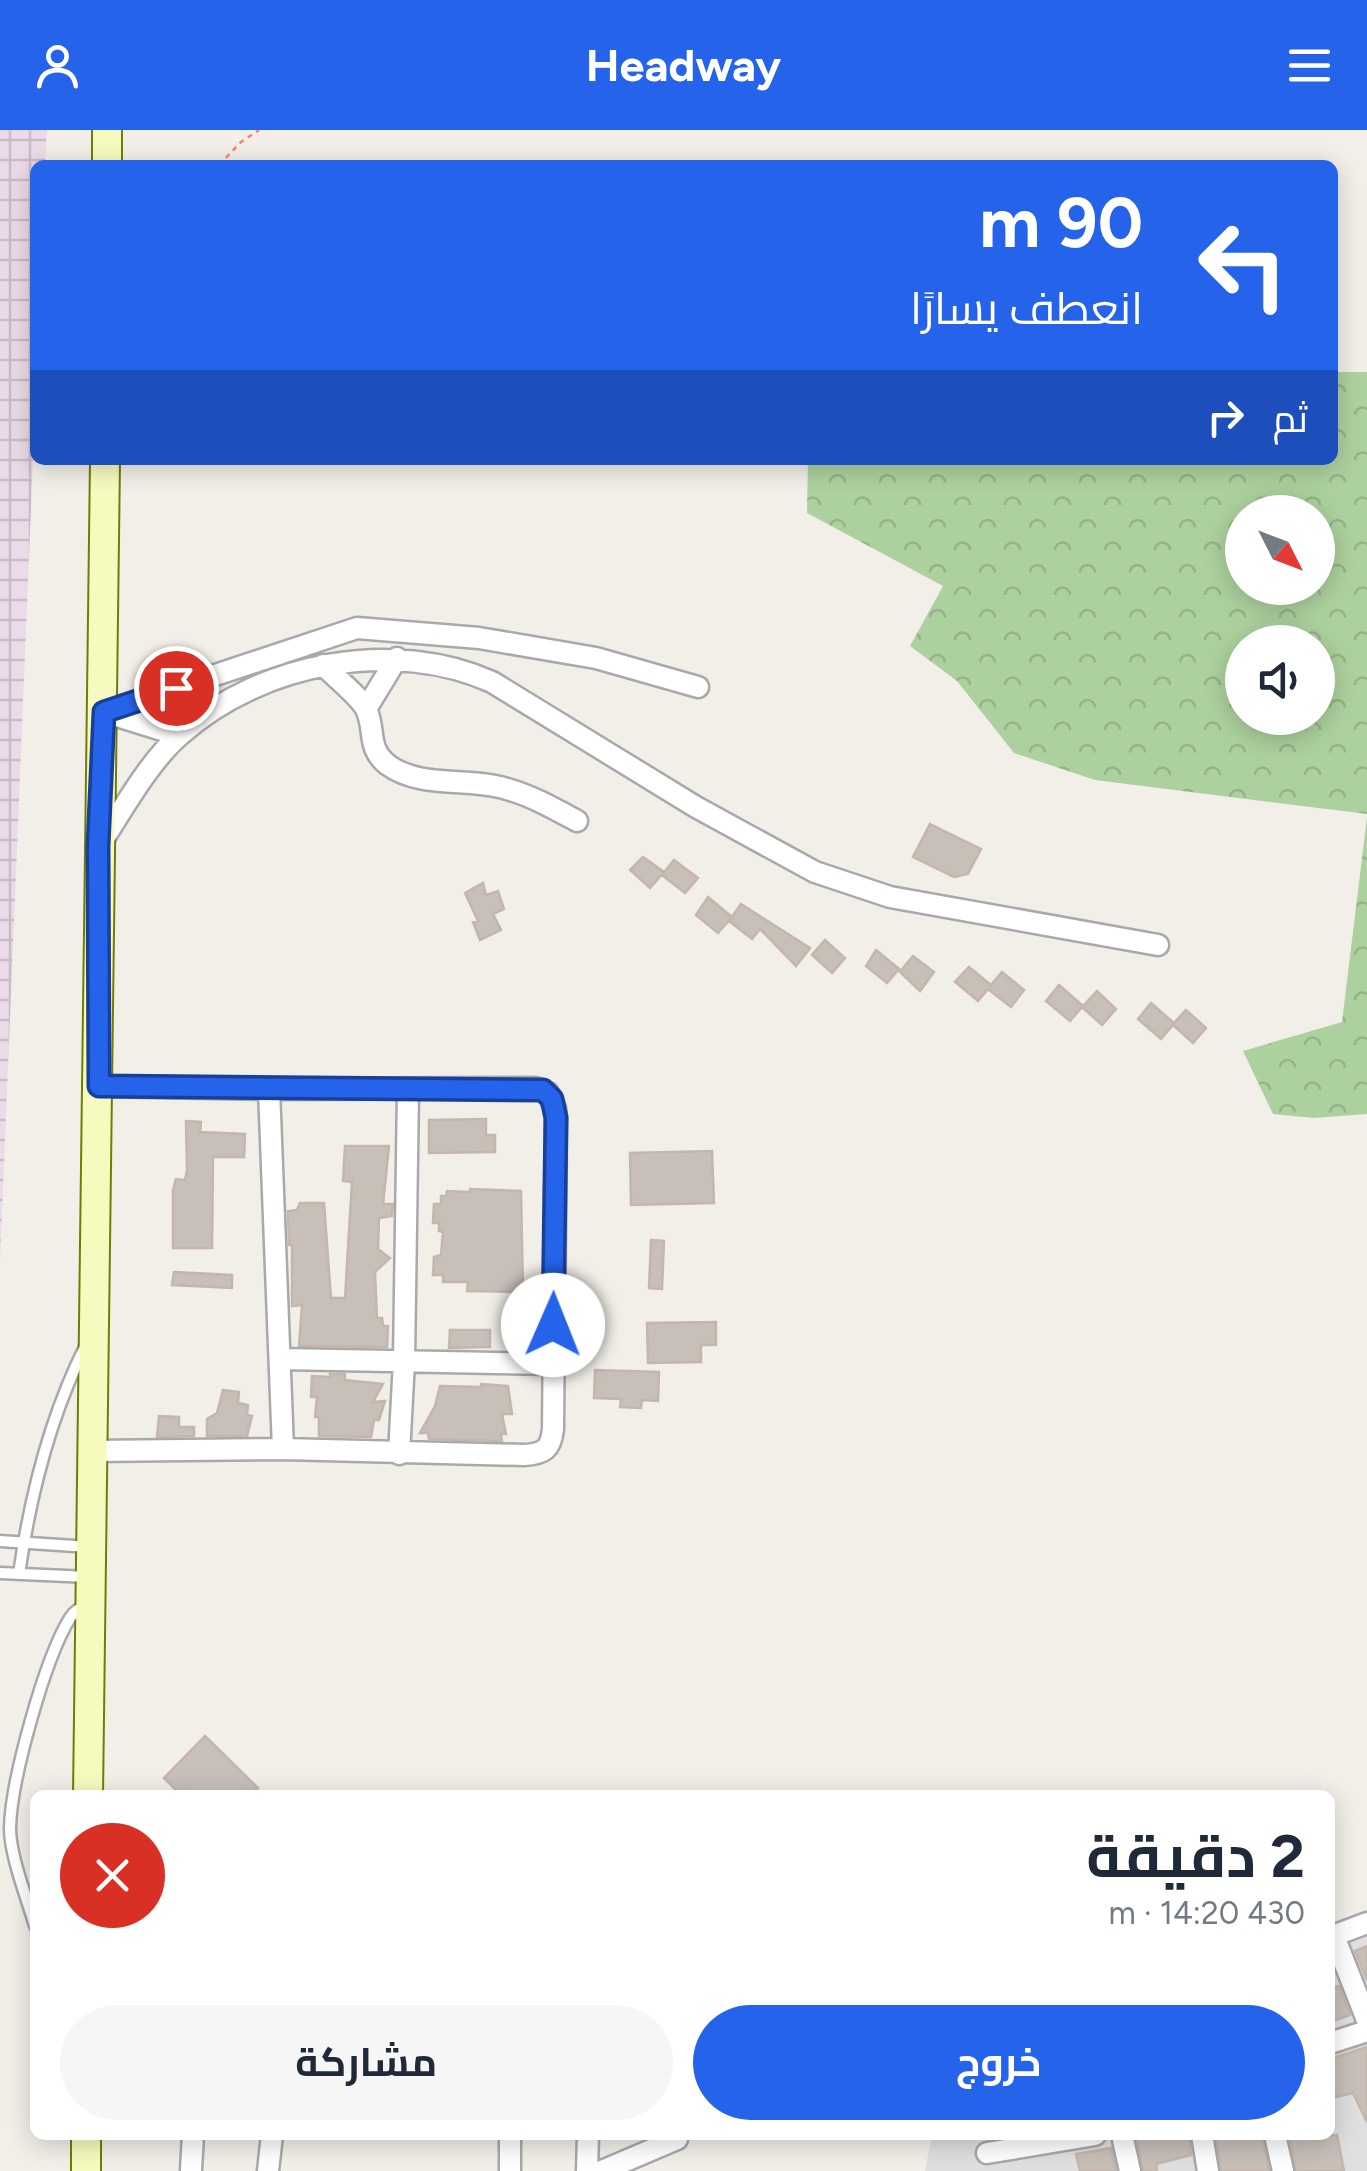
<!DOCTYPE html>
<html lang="ar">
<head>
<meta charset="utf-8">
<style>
	body { margin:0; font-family:Figtree,Cairo,sans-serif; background:#f6f6f7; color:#1f2937; direction:rtl; height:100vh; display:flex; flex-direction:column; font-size:38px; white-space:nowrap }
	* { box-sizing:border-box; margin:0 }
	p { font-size:32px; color:#747a83 }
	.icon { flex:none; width:55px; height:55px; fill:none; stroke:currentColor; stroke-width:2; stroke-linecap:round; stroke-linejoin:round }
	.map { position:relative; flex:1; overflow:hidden; direction:ltr }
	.side { position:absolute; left:30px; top:1660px; width:1305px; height:350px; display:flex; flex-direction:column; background:#fff; border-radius:15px; box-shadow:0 5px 25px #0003; direction:rtl }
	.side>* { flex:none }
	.hud { position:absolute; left:30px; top:30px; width:1308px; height:305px; border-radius:15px; box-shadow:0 5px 25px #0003; direction:rtl; background:#2563eb; color:#fff; overflow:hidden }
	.needle { width:65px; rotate:132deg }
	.fabs { position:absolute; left:1225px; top:365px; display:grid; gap:20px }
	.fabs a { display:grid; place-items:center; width:110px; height:110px; border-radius:50%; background:#fff; box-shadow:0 5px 25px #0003; font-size:50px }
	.pin { position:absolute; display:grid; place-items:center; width:85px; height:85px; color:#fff; margin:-42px; border:5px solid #fff; border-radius:50%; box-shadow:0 2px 10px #0007 }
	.me { position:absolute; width:110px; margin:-55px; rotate:1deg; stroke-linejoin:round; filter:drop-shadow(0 0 8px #0008) }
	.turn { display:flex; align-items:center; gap:35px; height:210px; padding:0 30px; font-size:45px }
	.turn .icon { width:130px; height:130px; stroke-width:2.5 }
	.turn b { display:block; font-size:70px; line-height:85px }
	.then { display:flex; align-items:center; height:95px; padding:0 30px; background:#0003; gap:20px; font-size:38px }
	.round { display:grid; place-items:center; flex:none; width:105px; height:105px; border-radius:52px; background:#f6f6f7 }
	.summary { display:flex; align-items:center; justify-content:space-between; height:170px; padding:0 30px }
	h1 { font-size:60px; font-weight:700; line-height:75px }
	.button { display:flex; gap:20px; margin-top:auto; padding:20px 30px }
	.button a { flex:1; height:115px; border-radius:60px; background:#2563eb; color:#fff; font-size:40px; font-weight:700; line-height:115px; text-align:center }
	.button a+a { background:#f6f6f7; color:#1f2937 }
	header { display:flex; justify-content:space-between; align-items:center; height:130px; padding:0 30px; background:#2563eb; color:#fff; font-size:45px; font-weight:700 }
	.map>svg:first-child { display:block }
	.residential { fill:#e0dfdf }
	.industrial { fill:url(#industrial-grid) }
	.forest { fill:url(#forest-crowns); fill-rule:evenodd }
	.building { fill:#c7bfb8; stroke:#c4b6ab; stroke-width:2.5 }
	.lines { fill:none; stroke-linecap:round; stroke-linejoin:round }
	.lane-casing { stroke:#a9a9a9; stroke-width:15 }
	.street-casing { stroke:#a9a9a9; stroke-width:25 }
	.secondary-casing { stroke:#707d05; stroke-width:32 }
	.path { stroke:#fa8072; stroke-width:2.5; stroke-dasharray:5 5; stroke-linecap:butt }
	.lane { stroke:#fff; stroke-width:10 }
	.street { stroke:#fff; stroke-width:20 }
	.secondary { stroke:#f7fabf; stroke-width:28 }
	.route-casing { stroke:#184099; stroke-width:25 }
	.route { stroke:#2563eb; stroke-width:18 }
</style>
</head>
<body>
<header><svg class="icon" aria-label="menu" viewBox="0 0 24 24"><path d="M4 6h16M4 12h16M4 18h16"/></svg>Headway<svg class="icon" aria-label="person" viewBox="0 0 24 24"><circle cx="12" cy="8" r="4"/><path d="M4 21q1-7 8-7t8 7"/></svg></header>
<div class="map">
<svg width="1367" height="2041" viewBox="0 0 1367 2041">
	<defs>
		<pattern id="industrial-grid" width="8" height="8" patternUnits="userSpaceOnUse" patternTransform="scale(2.5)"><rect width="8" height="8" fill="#ebdbe8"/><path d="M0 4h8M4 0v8" fill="none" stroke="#c9bcc7"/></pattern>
		<pattern id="forest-crowns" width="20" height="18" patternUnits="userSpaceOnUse" patternTransform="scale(2.5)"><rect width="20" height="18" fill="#add19e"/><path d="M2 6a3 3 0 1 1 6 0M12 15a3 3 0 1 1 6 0" fill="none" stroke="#95b388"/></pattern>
	</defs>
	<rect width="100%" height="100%" fill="#f2efe9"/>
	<path class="residential" d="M1367,1787v254h-442l7,-36h398v-206z"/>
	<path class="industrial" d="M0,0h47l-2,35h-10v246l-35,850z"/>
	<path class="forest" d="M1333,242h34v442l-272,-34 -81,-27 -57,-72 -47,-35 33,-60 -136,-73 1,-53h524zM1242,382h76v76h-76zM1242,512h76v76h-76z
		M1367,687v297l-53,4 -41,-4 -30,-63 99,-29z"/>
	<path class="building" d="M930,694l51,25 -13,25 -14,3 -41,-20z
		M643,727l21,15 -14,16 -20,-18z
		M674,730l24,18 -13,15 -23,-18z
		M483,753l3,12 12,-4 6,18 -11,5 8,16 -21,10 -7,-18 5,-1 -13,-28z
		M708,767l24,20 -14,16 -22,-18z
		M741,774l69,44 -14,18 -36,-37 -8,10 -23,-18z
		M825,810l20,18 -13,15 -20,-18z
		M876,820l23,19 -12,14 -21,-17z
		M913,826l21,16 -14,19 -20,-19z
		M969,837l22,18 11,-13 22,18 -13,17 -23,-18 -10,12 -23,-19z
		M1059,855l24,21 14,-15 19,18 -14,16 -20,-18 -12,14 -24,-20z
		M1151,873l23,20 12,-13 20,18 -13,15 -20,-18 -12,14 -23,-20z
		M486,989v16h9v17l-66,1v-33z
		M186,991l15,1 -1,10 45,2 -1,23h-31l-1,91h-39v-58l3,-11 9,1 2,-10z
		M345,1016h44l-6,58h10l-1,12 -13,2 -1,31 12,9 -15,14 2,46h5l1,8h5l-1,21 -88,-1 3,-41 -10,1v-61h-3l-1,-34 9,-1 3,-7h24l7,95h14l7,-116 -9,-1z
		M712,1021l2,52 -83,2 -1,-52z
		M470,1059l51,2 2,101 -56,-1 1,-9h-25v-7h-10l1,-18 7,-2 2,-23 -4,-1v-8h-6l1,-19h7v-8h5l1,-5 23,1z
		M651,1110l13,1 -2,48 -13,-1z
		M174,1142l58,3v13l-60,-3z
		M716,1192v23h-15v17l-53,1 -1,-40z
		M450,1200h40v17l-41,1z
		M595,1240l64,2 -1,29 -16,-1 -1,8 -21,-1 1,-8 -27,-1z
		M330,1244h15v6l38,4 -10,18 12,-1 -6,19h-5l-3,17 -52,-1v-19h-4l2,-20h-6l1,-21 19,1z
		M481,1254l27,2 4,28h-10l4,20h-5l1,7 -73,-2 -1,-6h-8l15,-27 5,-20 41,1z
		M223,1260l16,2 -1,11 10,2 -1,10 5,1 -5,20h-40v-17l10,-6z
		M159,1286l20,1v10h15v9l-37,1z
		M205,1606l53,52 -7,7h-70l-17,-17z
		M1367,1816v34l-12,-29z
		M1339,1856l11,29 -20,7v-34z
		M1367,1917v75l-14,-29 -17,4 -6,-10v-28z
		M1157,2005h32l2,20 -35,9 1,7h-14l-6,-31z
		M1216,2005h46l7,36h-48z
		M1299,2005h38l7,36h-48l-6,-34z
		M1111,2018l5,23h-36l-4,-17z"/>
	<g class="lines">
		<g class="lane-casing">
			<path id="lane" d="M0,1411l89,6
				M0,1443l89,4
				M19,1444c11,-77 32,-160 67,-229
				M35,1796c-8,-28 -25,-70 -25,-98 1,-48 35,-170 60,-210 4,-7 10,-10 18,-13"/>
		</g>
		<g class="street-casing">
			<path id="street" d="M323,535c11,11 37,32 43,44 10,20 0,39 22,56 33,24 82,12 119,24 25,7 48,20 70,32
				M366,579l31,-51
				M104,582l253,-84 122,10 117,20 102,29
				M104,582l74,23
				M99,716c23,-35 50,-85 82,-112 81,-72 213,-96 311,-52l204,125 119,65 75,25 268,48
				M269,959l14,360
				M280,1229l273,5
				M92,1321l191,-2 241,6c20,-1 27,-6 29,-26l3,-311 -1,-10 -7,-15 -13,-5 -266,1 -170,-3
				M399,1324l5,-93 4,-271
				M1334,1806l33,84
				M1330,1807l37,-14
				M1330,1913l37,-12
				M510,2005v36
				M1122,2005l8,36
				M1202,2005l6,36
				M1275,2005l8,36
				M987,2023l108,-18
				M191,2040l2,-35
				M268,2041l4,-36
				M587,2041l1,-36
				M602,2041l75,-32"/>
		</g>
		<g class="secondary-casing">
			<path id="secondary" d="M107,0v35
				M88,1665l17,-1335
				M86,2005v36"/>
		</g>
		<path class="path" d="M219,35l22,-23 18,-12"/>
		<use href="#lane" class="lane"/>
		<use href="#street" class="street"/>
		<use href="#secondary" class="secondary"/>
	</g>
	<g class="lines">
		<g class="route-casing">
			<path id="route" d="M176,558l-72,24 -6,134 1,240 444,4 9,9 4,19 -3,207"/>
		</g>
		<use href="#route" class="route"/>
	</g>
</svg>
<div class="fabs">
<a><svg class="needle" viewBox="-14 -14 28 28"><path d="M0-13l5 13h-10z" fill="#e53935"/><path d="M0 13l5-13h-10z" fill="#747a83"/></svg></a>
<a><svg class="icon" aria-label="sound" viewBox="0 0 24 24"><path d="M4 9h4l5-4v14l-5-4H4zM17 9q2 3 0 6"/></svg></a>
</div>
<div class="pin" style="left:176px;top:558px;background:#d93025"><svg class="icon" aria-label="arrive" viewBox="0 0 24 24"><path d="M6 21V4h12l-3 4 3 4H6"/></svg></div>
<svg class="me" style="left:553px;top:1195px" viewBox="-20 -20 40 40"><circle r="19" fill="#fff"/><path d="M0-13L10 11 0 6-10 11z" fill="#2563eb"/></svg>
<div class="hud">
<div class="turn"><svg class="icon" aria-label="left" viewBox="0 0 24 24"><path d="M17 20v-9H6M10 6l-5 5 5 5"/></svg><div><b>90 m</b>انعطف يسارًا</div></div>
<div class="then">ثم<svg class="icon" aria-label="right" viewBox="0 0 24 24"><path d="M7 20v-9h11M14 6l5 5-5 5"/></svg></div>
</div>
<section class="side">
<div class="summary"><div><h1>2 دقيقة</h1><p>430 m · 14:20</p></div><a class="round" style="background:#d93025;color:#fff"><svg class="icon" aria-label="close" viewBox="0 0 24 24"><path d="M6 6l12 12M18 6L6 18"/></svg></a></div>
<div class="button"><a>خروج</a><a>مشاركة</a></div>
</section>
</div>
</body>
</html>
